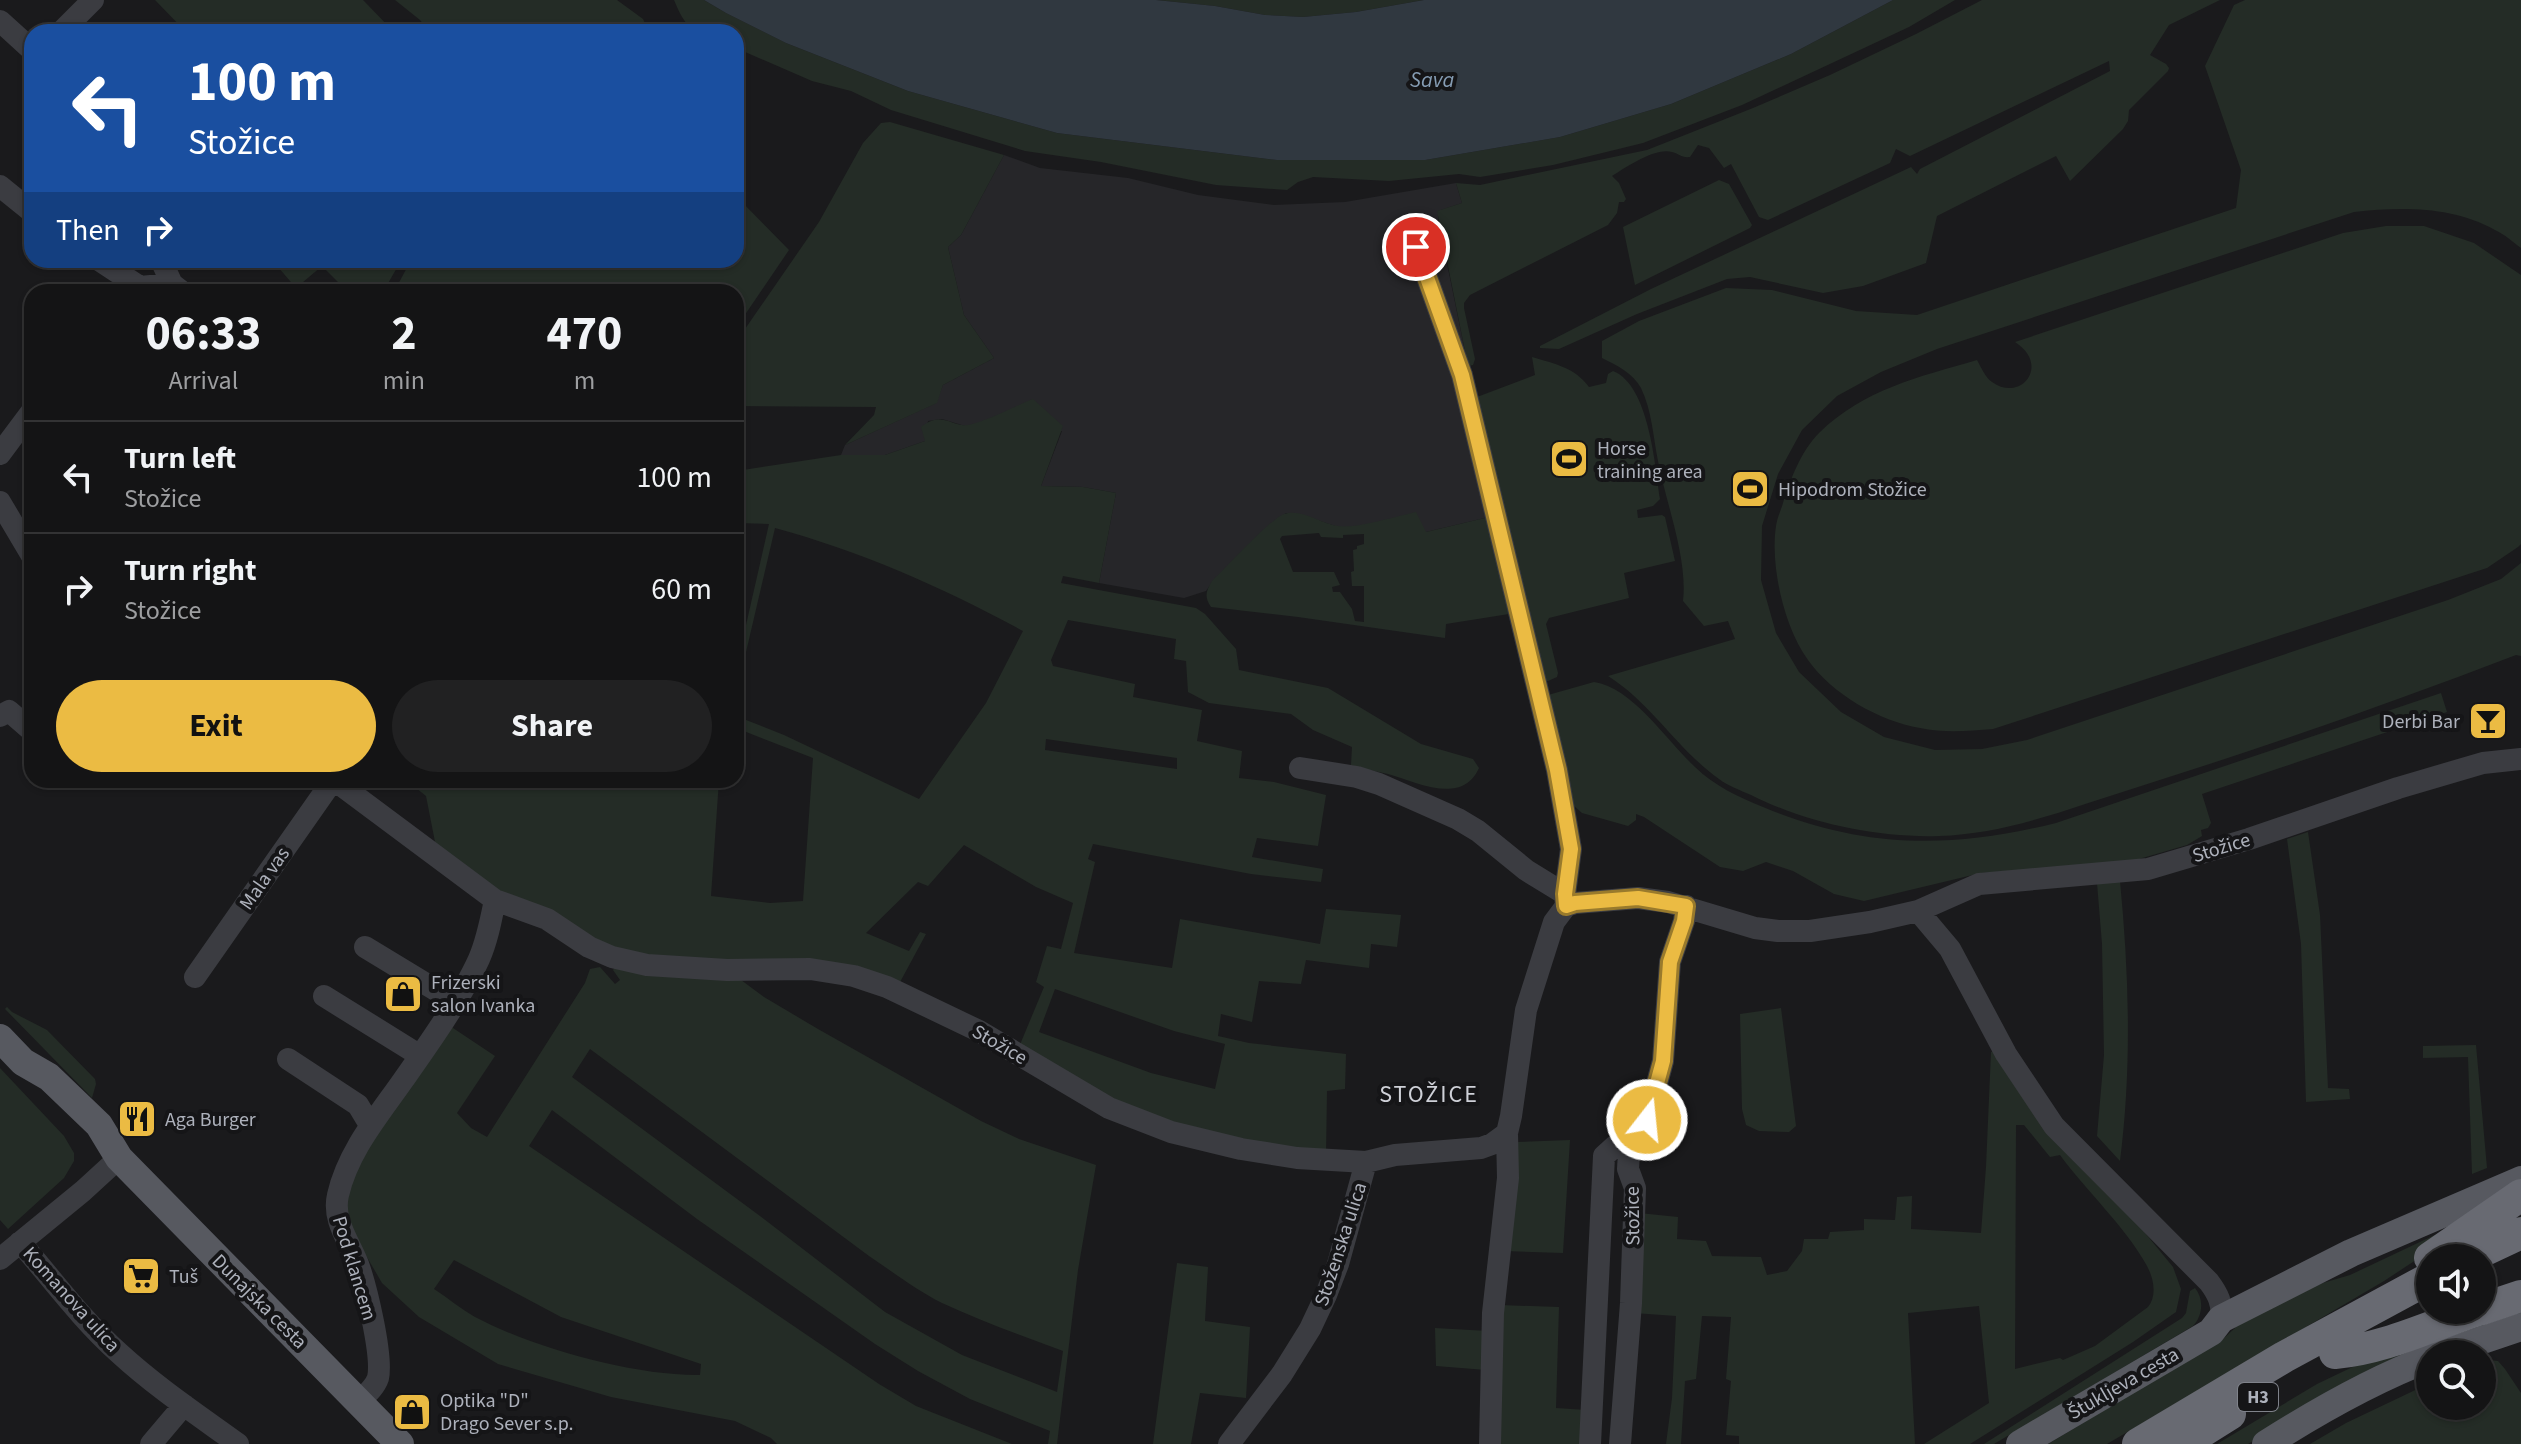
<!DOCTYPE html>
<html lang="en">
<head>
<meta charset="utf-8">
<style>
	body { margin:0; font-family:"Source Sans 3",sans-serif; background:#212122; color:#f1f3f6; height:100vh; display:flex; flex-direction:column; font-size:30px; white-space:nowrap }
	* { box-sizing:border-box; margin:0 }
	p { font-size:26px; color:#9d9ea0 }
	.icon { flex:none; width:44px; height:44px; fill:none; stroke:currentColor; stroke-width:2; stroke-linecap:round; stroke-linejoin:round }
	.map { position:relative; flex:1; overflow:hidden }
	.side { position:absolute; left:24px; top:284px; width:720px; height:504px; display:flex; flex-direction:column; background:#141415; border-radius:24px; box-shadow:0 2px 6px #0004,0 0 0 2px #333334 }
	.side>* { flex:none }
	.top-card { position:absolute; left:24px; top:24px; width:720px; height:244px; border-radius:24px; box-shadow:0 2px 6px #0004,0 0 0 2px #333334; background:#1a4fa0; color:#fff; overflow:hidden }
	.fabs { position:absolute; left:2416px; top:1244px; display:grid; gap:16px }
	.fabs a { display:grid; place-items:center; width:80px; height:80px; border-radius:50%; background:#141415; box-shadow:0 2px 6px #0004,0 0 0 2px #333334; font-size:40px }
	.pin { position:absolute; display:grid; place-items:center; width:68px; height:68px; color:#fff; margin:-34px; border:4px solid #fff; border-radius:50%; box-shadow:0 2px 8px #0007 }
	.me { position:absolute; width:88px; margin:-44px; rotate:16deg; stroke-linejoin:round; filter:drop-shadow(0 0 6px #0008) }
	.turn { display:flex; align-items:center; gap:28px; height:168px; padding:0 32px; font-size:36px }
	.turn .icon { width:104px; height:104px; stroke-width:2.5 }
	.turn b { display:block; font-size:56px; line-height:68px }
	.then { display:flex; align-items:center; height:76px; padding:0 32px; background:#0003; gap:16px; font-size:30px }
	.eta { display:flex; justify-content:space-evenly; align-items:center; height:136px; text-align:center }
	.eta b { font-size:48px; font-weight:700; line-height:56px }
	.primary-button { display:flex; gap:16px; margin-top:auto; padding:16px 32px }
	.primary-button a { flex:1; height:92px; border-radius:48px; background:#ebbb43; color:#111; font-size:32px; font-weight:700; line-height:92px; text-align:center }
	.primary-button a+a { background:#212122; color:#f1f3f6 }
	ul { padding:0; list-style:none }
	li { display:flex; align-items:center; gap:24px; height:112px; padding:0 32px; border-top:2px solid #333334 }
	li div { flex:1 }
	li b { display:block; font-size:30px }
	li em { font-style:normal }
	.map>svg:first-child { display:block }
	.built { fill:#262629 }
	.green { fill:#242c26; fill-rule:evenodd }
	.water { fill:#303840 }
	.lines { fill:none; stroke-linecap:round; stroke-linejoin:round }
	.minor { stroke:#3b3c41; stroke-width:22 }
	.major { stroke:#575960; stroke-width:28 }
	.highway { stroke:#686a72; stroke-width:32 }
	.route-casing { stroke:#997a2c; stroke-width:20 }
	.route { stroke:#ebbb43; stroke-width:14 }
	.labels { text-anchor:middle; stroke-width:8; stroke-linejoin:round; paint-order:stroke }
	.shield { fill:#151517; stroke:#7f828a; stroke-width:2 }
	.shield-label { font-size:18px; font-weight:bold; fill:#adb1bb }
	.poi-label { font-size:20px; fill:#adb1bb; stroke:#151517; text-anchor:start }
	.street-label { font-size:20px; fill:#adb1bb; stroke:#151517 }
	.water-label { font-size:22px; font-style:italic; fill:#869db4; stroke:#151517 }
	.quarter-label { font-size:24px; letter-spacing:2px; fill:#ced0d7; stroke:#151517 }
</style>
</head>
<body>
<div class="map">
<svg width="2521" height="1444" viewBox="0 0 2521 1444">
	<rect width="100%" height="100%" fill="#1a1a1c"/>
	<path class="built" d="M1004,155l36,13 88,10 70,17 76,10 71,-3 111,-19 6,20 -24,8v9l30,146 21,151 -63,15 -88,-5 -39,-13 -13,-1 -14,10 -59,58 -7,10 -22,7 -85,-15 17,-90 -33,-6 -42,-1 21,-55 -97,-5 -23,-7 -14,2 -3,20 -40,14h-44l4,-10 91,-42 7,-18 51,-27 -30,-43 -16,-68 13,-12z"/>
	<path class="green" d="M155,0h208l31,32h-208z
		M395,0h222l26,19 6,13h-219l-10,-12z
		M674,0h30l22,13 60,30 122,48 149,42 220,27h148l135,-23 111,-33 120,-50 102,-54h62l-46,27 -167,78 -99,38 -90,22 -73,12 -21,-3 -70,7 -76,-4 -15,5 -11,8 -71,-5 -115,-23 -76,-11 -134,-41 -40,-19 -39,-10 -76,-33v-16c-38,0 -46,7 -62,-32z
		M1156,0h268l-68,12 -53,5 -38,-2 -50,-9z
		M1982,0h238l-51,25 -19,30 16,9 3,4 -1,3 -39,39 -1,11 -5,8 -53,52 -14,-25 -119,60 -11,47 -63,23 -40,7 -73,-16 -23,2 -90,35 -78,35 -19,-1v-2l111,-57 260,-122 6,7 3,-5 190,-98 -1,-10 -199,95 -14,-7 -6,14 -122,57 -9,-3 -28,-53 -7,4 -15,-20 -11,-3 -8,12c-9,1 -10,-3 -18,-5 -17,-5 -47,16 -60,24l7,7 7,16 -2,3h-5l-2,11 -9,12 -138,70 -6,8v5l11,51 -2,6 -5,1 -31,-155 25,-8 -6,-20 24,2 167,-35 106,-42 77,-33 86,-41z
		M2245,0h276v248c-8,-6 -17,-14 -26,-18 -43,-24 -94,-23 -141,-18l-417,137 -56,23 -44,24 -35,34 -24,44 -16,52 -1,54 15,53 23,39 42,40 43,25 51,13 47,-1 45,-9 421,-140 53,-21 20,-16v93l-5,-1c-125,48 -251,92 -378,132 -65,20 -130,47 -199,49 -63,2 -132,-13 -188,-41 -11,-5 -23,-9 -32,-16 -42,-30 -68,-76 -111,-103l127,-37 -7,-18 -24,5 -21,-25c5,-42 -17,-98 -25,-140 -5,-25 -6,-50 -17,-73 -8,-15 -25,-23 -39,-30v-17l37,-20 87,-33 46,2 84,21 61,4 319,-107 5,-38 -36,-104 29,-61z
		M890,122l114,33 -43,80 -13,12 16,68 30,43 -51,27 -6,18 -92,42 29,-30 2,-8 -140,-1v-64l83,-120 44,-79 18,-20z
		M1719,180l10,4 23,41 -2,3 -115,57 -12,-58z
		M736,196l53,54 -53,78v-36h-342l17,-32h325z
		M2386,226h38l50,17 47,32v269l-3,3 -31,21 -494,161c-25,2 -49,4 -73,-1 -41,-7 -88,-34 -112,-68 -24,-33 -38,-94 -32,-134 1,-8 5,-16 7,-23 7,-23 18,-52 36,-70 45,-44 100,-56 158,-73 4,7 8,17 15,22 29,21 59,-17 23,-40l328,-109z
		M272,260h120l6,6 -15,26h-35l-26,-26 -26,22z
		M1532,357c23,7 42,10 57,30l17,-4 2,-9 5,-3c36,14 42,94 47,128l-7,7 -16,4 1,8 24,-3 3,2 10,44 -51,12 5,25 -80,20 -3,6 12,49 -1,4 -9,4 -4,-1 -67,-283 58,-22z
		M1033,399l30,27 -22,60 42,1 33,6 -17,90 -36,-7 -2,7 135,25 9,6 31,35 3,21 89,18 93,56 52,15 6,9c-17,38 -62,14 -91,6 -12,-3 -25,-5 -37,-9l1,-18 -39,-17 -22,-16 -82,-11 -21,-11 -2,-31 -12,-2 2,-20 -108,-19 -17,40 2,6 82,18 -2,13 69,13 -5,31 45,10 -3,27 35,4 52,13 -8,51 -61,-8 -5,19 71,12 -2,13 -70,-8 -158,-30 -5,15 7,3 -21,91 98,15 8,-49 140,25 6,-35 75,6 -4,32 -26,-3 -2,24 -63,-8 -5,24 -42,-3 -7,41 -31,-8 -3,22 31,7 97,11 -1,35 -18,2 -1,64 -105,-16 -108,-37 -94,-55 25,-60 -8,-5 11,-36 14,3 12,-46 -37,-16 -72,-42 -36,41 -10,-4 -52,51 43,18 11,-19 6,2 -27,50 -270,-27 -117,-58 -75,-47 -11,-56 -20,-16h21l5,5 2,-5h285l-8,116 59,7 33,-2 10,-143 -77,-30v-12l48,19 135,64 67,-96 37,-72c-79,-43 -160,-79 -248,-103l-39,167v-49l5,1 28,-123 -33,-1v-52l105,-16h44l40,-14 -4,-14c22,-17 32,1 47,-2 19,-4 47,-19 65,-26zM1046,739l131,19v11l-132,-19zM1055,989l119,42 51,13 -10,45 -64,-16 -112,-41z
		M1416,512l10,20 63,-15 20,97 -63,10 -1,14 -147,-21 -87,-10c-7,-10 -5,-16 1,-26 15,-14 57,-61 72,-67 17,-6 38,10 54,12 18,3 59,-10 78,-14zM1319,533l2,4 22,1v-3l21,-1v10l-7,2v3l-4,1 1,21 -3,1 1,14h12v36l-9,-1 -3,-12 -12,-17h-7l-1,-5 8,-2 -6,-13h-41l-13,-33 2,-3z
		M1594,682c39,6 72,58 101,85 19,19 44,30 68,40 101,42 188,42 293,16l385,-130 6,19 -245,82 9,29 -3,5 -7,2 1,6 -15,9 -65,19 -141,9 -117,28 -30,-7 -41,-23 -27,-9 -23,9 -23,-4 -76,-50 -8,-3v6l-8,6 -46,-13 -8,-7 -26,-111z
		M2308,832l12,83 8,173 21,1 1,10 -44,3 -5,-158 -14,-105z
		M2120,881c9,93 12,186 0,280l-23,-25 7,-81 -2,-111 -5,-61z
		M616,965l121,12 27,20 54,32 163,92 38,18 77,26 -18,105 -21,174h-9l2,-13 -80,-32 -52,-28 -43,-27 -178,-125 -145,-109 -23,36 350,238 37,22 96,38h-235l-6,-6 -36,-17 -124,-24 -113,-33 -79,-47 -37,-34 -25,-43 -8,-18 -5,-22 5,-25 98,-151 48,32 -38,57 14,15 16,9 98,-154 5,-14 10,-2 15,17 5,-4 -7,-10zM590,1049l279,207c24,16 47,34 73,47 39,18 80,33 121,48l-6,41 -95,-37 -77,-43 -125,-96 -188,-139zM454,1260l107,57 140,47 -1,11c-66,1 -166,-27 -225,-58 -14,-8 -27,-19 -41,-28z
		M7,1007l5,5 35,18 48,49 1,5 -4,14 -87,-89z
		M1781,1008l15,118 -7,6 -30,-1 -13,-6 -4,-16 -2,-95z
		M2476,1045l11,123 -15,6 -4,-117 -45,1v-12z
		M1995,1050l178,217 8,22 -5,23 -43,30 -163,102h-46l65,-41 -10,-97 -71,7 7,131h-176v-8l-13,-1 5,-54 -5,-2 5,-62 -29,-1 -6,63 -11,2 -4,63h-15l6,-46 4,-82 -42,-3 5,-100 39,4 -1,22 29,2 6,15 49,1 6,18 20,-4 15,-20 2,-12h24l2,-7 34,-2v-11l31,1 2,-23 15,-1 -1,33 70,4 5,-66 5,-115zM2016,1125h8l26,32 10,-2c27,37 65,71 87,111 7,13 10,30 1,41l-53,39 -32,14 -3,-2 -45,11z
		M0,1068l64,68 10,17v8l-10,17 -56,51 -8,-9z
		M1570,1140l-7,113 -58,-2 11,-109z
		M2475,1216l-53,40 -38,25 -277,163h-59l175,-105 12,-11 3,-9 61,-29 51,-15z
		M1177,1263l31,4 -3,54 45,6 -4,71 -46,-5 -9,51h-38z
		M2195,1288c9,11 8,27 -2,38l-199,118h-10l198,-126 4,-5 4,-22z
		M1500,1305l59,2 -3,101 30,2 -2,34h-90z
		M2521,1305v12l-224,97 -49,30h-31l100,-60 46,-22z
		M1435,1328l53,3 -2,39 -50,-4z
		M2490,1360l8,1 7,8 16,24v51h-211l36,-21 84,-40v23h52v-43z"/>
	<path class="water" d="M704,0h452l59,6 50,9 38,2 53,-5 68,-12h469l-102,54 -120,50 -111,33 -135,23h-148l-220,-27 -149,-42 -122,-48 -60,-30z"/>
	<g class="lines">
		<path class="minor" d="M0,21l32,29
			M61,32l32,-32
			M0,186l32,26
			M1416,247l46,128 95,395 14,79 -6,45 1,12
			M99,260l41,27 32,-3
			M161,260l11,24 9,7
			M0,454l32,-43
			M0,502l32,54
			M0,716l9,-5 23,20
			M1300,768l57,9 22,7 79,35 20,12 48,39 39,24
			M334,780l161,120 52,19 42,28 23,10 35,8 80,5 83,-1 44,7 33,11 92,44 130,77 62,24 70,17 56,9 69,4 29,-7 86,-7 11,-4 15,-11 4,-17 15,-106 28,-88 12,-16 9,-3 63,-5 30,4 87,26 23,3h32l60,-9 48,-11 61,-27 169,-15 101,-30 149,-51 85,-25 38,-4
			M1918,911l32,38 56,105 48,72 155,156c9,12 14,22 12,37
			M365,947l89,54
			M195,977l138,-197
			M324,996l95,59
			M288,1059l70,46 12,20
			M20,1242c32,37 62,78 99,111 37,34 79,62 119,91
			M0,1259l83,-68 36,-33
			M359,1402c7,-7 16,-15 19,-24 5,-22 -12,-92 -20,-114 -9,-23 -26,-44 -20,-69 10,-44 41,-80 66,-116 24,-34 58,-82 75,-120 8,-18 12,-39 16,-59
			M151,1444l33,-39
			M1229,1444l53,-70 28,-45 16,-34 12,-31 28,-102
			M1490,1444l3,-131 15,-135 -1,-45
			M1590,1444l14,-288 11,-10h14
			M1620,1444l11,-141 4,-115 -7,-19 2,-33 5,-8 9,-3 3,-5 16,-59 7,-99 14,-41 2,-15"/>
		<path class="major" d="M0,1038l23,24 26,15 50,48 20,33 281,286
			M2441,1354l80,-27
			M2020,1444l191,-112 10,-13 130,-66 170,-73
			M2266,1444c52,-33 106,-64 164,-86"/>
		<path class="highway" d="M2430,1258l91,-63
			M2468,1258l53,-25
			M2482,1309l39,-13
			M2335,1353c49,-4 97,-28 143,-43
			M2138,1444l146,-87 146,-79
			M2182,1444l48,-30"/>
	</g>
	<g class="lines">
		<g class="route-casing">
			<path id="route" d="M1416,247l46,128 95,395 14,79 -6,45 1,12 9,-3 63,-5 48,8 -2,15 -14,41 -7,99 -16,59"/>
		</g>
		<use href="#route" class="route"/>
	</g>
	<defs>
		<g id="stadium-square" transform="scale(2)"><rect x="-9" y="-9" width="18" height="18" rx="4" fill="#ebbb43" stroke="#151517"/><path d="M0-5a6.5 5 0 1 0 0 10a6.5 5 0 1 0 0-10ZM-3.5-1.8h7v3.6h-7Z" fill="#111"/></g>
		<g id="bar-square" transform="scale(2)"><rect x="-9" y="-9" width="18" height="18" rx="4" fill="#ebbb43" stroke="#151517"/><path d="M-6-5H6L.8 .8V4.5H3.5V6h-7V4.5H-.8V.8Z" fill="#111"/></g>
		<g id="shop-square" transform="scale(2)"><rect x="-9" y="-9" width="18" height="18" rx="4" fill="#ebbb43" stroke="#151517"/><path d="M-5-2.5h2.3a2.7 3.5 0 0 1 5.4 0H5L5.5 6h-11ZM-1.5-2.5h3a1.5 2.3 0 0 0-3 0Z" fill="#111"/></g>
		<g id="restaurant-square" transform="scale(2)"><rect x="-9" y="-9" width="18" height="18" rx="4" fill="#ebbb43" stroke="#151517"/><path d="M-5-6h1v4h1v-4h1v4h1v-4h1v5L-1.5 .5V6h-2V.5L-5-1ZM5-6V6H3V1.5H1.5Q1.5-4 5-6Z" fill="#111"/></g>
		<g id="supermarket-square" transform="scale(2)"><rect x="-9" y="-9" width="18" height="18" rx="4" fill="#ebbb43" stroke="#151517"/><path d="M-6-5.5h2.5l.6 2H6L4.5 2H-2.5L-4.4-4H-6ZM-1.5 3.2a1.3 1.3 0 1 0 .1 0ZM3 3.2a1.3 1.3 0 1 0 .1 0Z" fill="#111"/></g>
	</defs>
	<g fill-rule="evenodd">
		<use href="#stadium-square" x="1569" y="459"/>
		<use href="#stadium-square" x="1750" y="489"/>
		<use href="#bar-square" x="2488" y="721"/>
		<use href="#shop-square" x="403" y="994"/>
		<use href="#restaurant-square" x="137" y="1119"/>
		<use href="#supermarket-square" x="141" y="1276"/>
		<use href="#shop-square" x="412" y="1412"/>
	</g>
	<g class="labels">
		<rect class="shield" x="2238" y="1383" width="40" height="28" rx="6"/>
		<g class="shield-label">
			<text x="2258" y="1403">H3</text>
		</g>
		<g class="poi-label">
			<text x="1597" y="455">Horse<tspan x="1597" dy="23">training area</tspan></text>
			<text x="1778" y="496">Hipodrom Stožice</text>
			<text x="2460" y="728" text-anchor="end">Derbi Bar</text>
			<text x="431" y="989">Frizerski<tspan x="431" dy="23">salon Ivanka</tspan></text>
			<text x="165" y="1126">Aga Burger</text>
			<text x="169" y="1283">Tuš</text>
			<text x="440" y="1407">Optika "D"<tspan x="440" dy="23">Drago Sever s.p.</tspan></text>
		</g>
		<g class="street-label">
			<text transform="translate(2221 847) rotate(-17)" y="7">Stožice</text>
			<text transform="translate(264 878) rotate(-55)" y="7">Mala vas</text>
			<text transform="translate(1000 1044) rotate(30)" y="7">Stožice</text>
			<text transform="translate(1632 1216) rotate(-91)" y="7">Stožice</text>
			<text transform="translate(1340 1244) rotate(-72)" y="7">Stoženska ulica</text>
			<text transform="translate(355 1268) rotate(73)" y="7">Pod klancem</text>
			<text transform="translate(72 1299) rotate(48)" y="7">Komanova ulica</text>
			<text transform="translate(260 1301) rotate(45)" y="7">Dunajska cesta</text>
			<text transform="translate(2123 1383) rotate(-30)" y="7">Štukljeva cesta</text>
		</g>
		<g class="water-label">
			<text x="1432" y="87">Sava</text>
		</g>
		<g class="quarter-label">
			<text x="1429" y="1102">STOŽICE</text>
		</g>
	</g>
</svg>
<div class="fabs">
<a><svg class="icon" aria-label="sound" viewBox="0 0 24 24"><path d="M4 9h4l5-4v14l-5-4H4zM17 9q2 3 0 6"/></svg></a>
<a><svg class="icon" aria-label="search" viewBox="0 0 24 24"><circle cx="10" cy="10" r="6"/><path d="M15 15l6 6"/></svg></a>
</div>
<div class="pin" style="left:1416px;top:247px;background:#d93025"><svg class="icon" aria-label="arrive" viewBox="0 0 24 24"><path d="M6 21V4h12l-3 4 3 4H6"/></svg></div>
<svg class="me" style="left:1647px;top:1120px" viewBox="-20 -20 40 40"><circle r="17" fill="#ebbb43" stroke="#fff" stroke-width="3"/><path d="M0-11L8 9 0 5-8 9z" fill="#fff"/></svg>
<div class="top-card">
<div class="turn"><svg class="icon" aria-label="left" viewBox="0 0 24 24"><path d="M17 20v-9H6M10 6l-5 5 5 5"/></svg><div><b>100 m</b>Stožice</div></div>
<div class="then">Then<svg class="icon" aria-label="right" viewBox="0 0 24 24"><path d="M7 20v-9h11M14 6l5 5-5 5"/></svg></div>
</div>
<section class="side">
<div class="eta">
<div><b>06:33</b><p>Arrival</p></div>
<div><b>2</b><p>min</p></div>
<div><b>470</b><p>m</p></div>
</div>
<ul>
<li><svg class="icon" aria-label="left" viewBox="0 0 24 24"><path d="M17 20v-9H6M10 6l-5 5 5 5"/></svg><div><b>Turn left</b><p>Stožice</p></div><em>100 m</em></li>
<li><svg class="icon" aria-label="right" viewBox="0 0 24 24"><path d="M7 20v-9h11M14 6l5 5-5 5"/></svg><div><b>Turn right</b><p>Stožice</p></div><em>60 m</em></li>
</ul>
<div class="primary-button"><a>Exit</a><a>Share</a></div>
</section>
</div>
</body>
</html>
